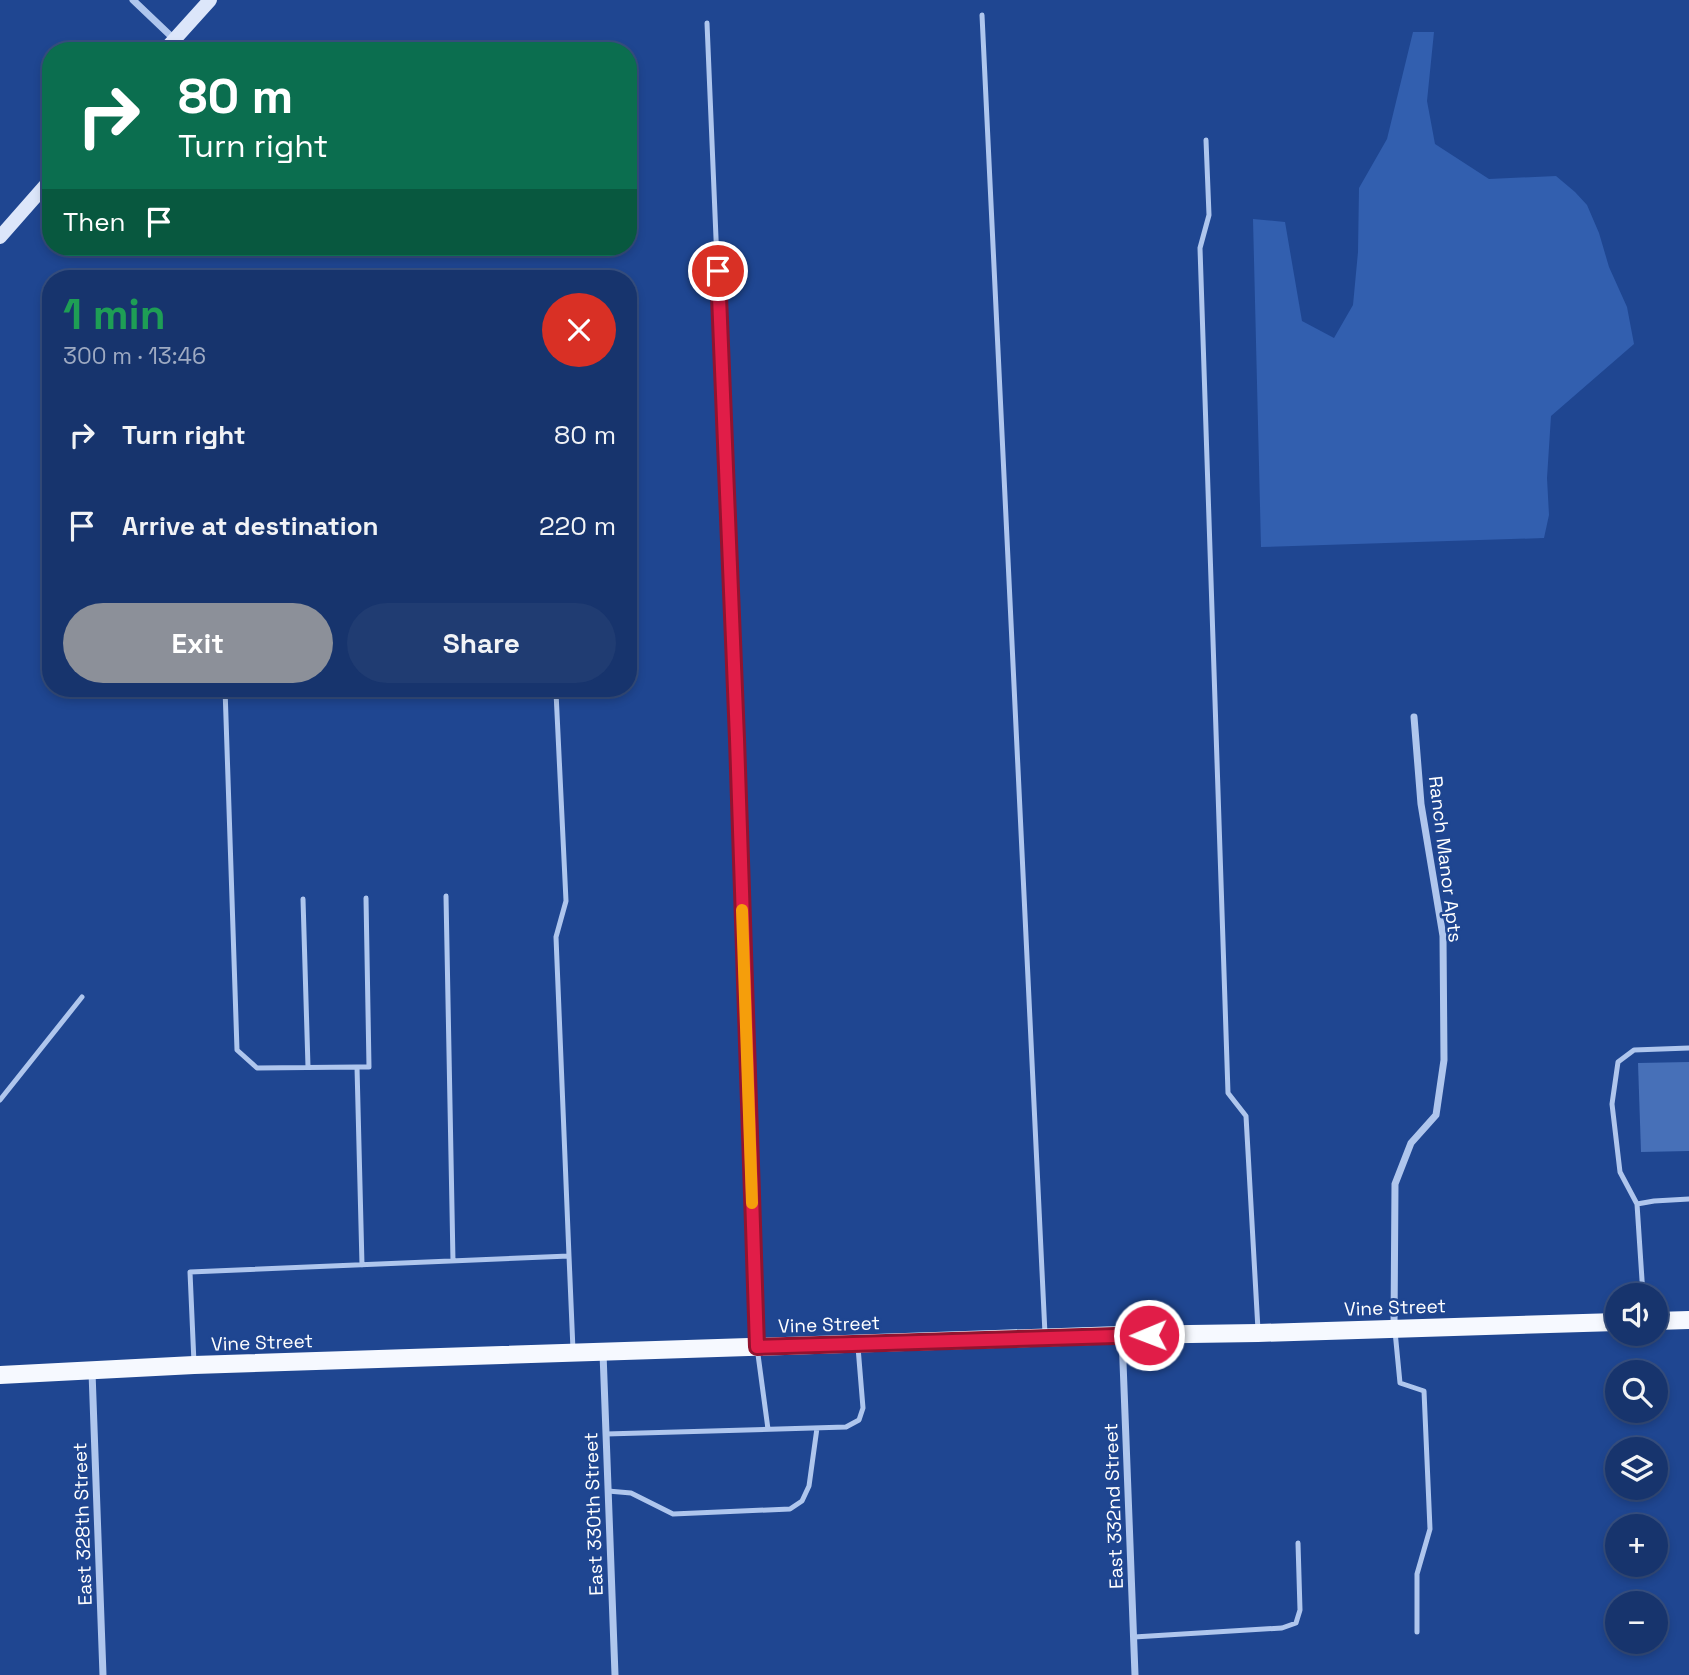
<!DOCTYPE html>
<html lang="en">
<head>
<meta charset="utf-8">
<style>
	body { margin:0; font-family:"Space Grotesk",sans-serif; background:#203c72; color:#f1f3f6; height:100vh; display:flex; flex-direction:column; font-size:26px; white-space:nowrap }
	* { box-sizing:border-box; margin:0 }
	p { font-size:23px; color:#9eaac2 }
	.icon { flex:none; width:38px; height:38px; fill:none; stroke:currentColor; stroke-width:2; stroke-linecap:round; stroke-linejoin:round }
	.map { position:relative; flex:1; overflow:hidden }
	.details { position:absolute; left:42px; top:270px; width:595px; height:427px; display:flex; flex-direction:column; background:#17346d; border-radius:28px; box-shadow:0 4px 10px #0003,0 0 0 2px #364f80 }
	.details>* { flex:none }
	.guide { position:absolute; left:42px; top:42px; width:595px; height:214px; border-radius:28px; box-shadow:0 4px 10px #0003,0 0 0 2px #364f80; background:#0b6e4f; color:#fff; overflow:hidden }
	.tools { position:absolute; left:1605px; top:1283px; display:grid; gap:14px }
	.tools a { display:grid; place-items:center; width:63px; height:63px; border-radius:50%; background:#17346d; box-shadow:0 4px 10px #0003,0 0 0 2px #364f80; font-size:35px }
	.pin { position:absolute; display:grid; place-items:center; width:60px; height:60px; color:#fff; margin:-30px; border:4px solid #fff; border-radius:50%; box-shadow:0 2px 7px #0007 }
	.me { position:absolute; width:77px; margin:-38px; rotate:269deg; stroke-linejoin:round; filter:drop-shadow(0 0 5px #0008) }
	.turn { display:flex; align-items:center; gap:24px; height:147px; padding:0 21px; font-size:32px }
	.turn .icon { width:91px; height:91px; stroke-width:2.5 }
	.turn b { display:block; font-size:49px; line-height:60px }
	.then { display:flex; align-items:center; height:66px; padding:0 21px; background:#0003; gap:14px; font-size:26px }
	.round { display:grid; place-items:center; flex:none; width:74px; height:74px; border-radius:37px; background:#203c72 }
	.headline { display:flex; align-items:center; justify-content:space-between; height:119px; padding:0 21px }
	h1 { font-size:42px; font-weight:800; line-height:52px; color:#1e9e55 }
	.button { display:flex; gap:14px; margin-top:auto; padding:14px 21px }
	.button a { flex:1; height:80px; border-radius:42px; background:#8c9099; color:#fff; font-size:28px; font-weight:800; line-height:80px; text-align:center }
	.button a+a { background:#203c72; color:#f1f3f6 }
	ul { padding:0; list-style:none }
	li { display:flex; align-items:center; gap:21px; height:91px; padding:0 21px }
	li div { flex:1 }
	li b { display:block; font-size:26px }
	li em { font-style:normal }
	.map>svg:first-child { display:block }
	.green { fill:#325faf }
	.building { fill:#4770b8 }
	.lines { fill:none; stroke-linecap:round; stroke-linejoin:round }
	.lane { stroke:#afc6ed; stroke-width:5 }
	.street { stroke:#afc6ed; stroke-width:7 }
	.secondary { stroke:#dce6fa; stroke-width:14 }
	.primary { stroke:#f6f9ff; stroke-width:18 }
	.route-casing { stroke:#92132f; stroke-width:18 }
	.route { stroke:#e11d48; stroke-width:12 }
	.slow { stroke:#f59e0b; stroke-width:12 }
	.labels { text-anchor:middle; stroke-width:5; stroke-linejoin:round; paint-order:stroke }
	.street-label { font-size:19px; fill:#fff; stroke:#1f4691 }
</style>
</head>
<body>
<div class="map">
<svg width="1689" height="1675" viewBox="0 0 1689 1675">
	<rect width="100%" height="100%" fill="#1f4691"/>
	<path class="green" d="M1413,32h21l-7,69 8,43 54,35 67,-3 19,16 12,13 12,28 10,34 18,40 7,37 -83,72 -4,62 2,37 -5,23 -283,9 -8,-328 32,3 17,99 32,17 19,-33 5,-53 1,-64 28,-49z"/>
	<path class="building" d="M1689,1062v89l-48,1 -3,-89z"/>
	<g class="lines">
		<path class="lane" d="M982,15l63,1319
			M707,23l30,716 20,608 11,82
			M1206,140l3,75 -9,33 28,845 18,23 12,214
			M225,688l12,362 20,18 100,-1 5,198
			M554,688l2,4 10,209 -10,36 13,319
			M446,896l7,365
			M303,899l5,168
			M357,1067h12l-3,-169
			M0,1100l82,-103
			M1637,1204l-17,-32 -8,-68 6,-42 16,-12 55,-2
			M1643,1295l-6,-91 17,-3 35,-2
			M1395,1331l5,52 24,8 6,138 -13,45v58
			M194,1363l-4,-91 379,-16 4,94
			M606,1434l240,-7 13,-7 4,-12 -5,-61
			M608,1491l23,2 42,21 117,-5 12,-8 7,-15 8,-58
			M1134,1637l148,-9 14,-5 4,-13 -2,-67"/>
		<path class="street" d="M133,0l41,39
			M1394,1327l1,-143 16,-41 25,-28 8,-55 -1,-124 -22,-132 -7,-87
			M1122,1336l13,339
			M603,1353l12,322
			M92,1372l11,303"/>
		<path class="secondary" d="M164,51l46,-51
			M0,237l51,-58"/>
		<path class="primary" d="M1656,1321l33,-1
			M0,1375l194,-10 928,-30 136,-2 359,-11"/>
	</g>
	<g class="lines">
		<g class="route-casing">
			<path id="route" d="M718,271l19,468 20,608 392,-12"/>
		</g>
		<use href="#route" class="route"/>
		<path class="slow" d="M742,910l10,293"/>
	</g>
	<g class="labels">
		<g class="street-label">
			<text transform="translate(1446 859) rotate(83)" y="7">Ranch Manor Apts</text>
			<text transform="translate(1395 1307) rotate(-2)" y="7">Vine Street</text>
			<text transform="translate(829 1324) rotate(-2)" y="7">Vine Street</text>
			<text transform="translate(262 1342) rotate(-2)" y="7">Vine Street</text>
			<text transform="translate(1113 1506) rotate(-92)" y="7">East 332nd Street</text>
			<text transform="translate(593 1514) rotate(-92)" y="7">East 330th Street</text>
			<text transform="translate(82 1524) rotate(-92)" y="7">East 328th Street</text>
		</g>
	</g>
</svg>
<div class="tools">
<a><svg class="icon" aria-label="sound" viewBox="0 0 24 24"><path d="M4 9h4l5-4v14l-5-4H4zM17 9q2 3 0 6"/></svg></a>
<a><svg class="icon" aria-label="search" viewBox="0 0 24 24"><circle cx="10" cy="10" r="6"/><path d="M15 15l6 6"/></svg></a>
<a><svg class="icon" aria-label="layers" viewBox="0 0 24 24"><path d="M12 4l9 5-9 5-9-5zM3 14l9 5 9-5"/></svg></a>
<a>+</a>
<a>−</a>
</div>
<div class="pin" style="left:718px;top:271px;background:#d93025"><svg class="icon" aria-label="arrive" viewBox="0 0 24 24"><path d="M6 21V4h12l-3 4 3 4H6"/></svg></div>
<svg class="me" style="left:1149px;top:1335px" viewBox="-20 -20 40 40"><circle r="17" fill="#e11d48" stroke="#fff" stroke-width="3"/><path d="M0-11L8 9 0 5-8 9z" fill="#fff"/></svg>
<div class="guide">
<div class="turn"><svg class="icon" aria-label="right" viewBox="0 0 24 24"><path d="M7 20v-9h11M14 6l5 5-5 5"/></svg><div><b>80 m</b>Turn right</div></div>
<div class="then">Then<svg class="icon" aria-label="arrive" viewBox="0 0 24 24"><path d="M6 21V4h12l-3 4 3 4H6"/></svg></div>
</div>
<section class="details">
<div class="headline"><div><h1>1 min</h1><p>300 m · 13:46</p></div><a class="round" style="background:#d93025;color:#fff"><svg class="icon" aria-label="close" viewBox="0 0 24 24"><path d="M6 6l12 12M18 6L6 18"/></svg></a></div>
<ul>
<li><svg class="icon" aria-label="right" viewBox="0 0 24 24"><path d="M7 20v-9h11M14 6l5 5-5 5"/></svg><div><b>Turn right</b></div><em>80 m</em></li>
<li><svg class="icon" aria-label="arrive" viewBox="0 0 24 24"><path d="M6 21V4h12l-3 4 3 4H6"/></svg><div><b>Arrive at destination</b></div><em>220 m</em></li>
</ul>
<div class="button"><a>Exit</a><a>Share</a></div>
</section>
</div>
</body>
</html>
